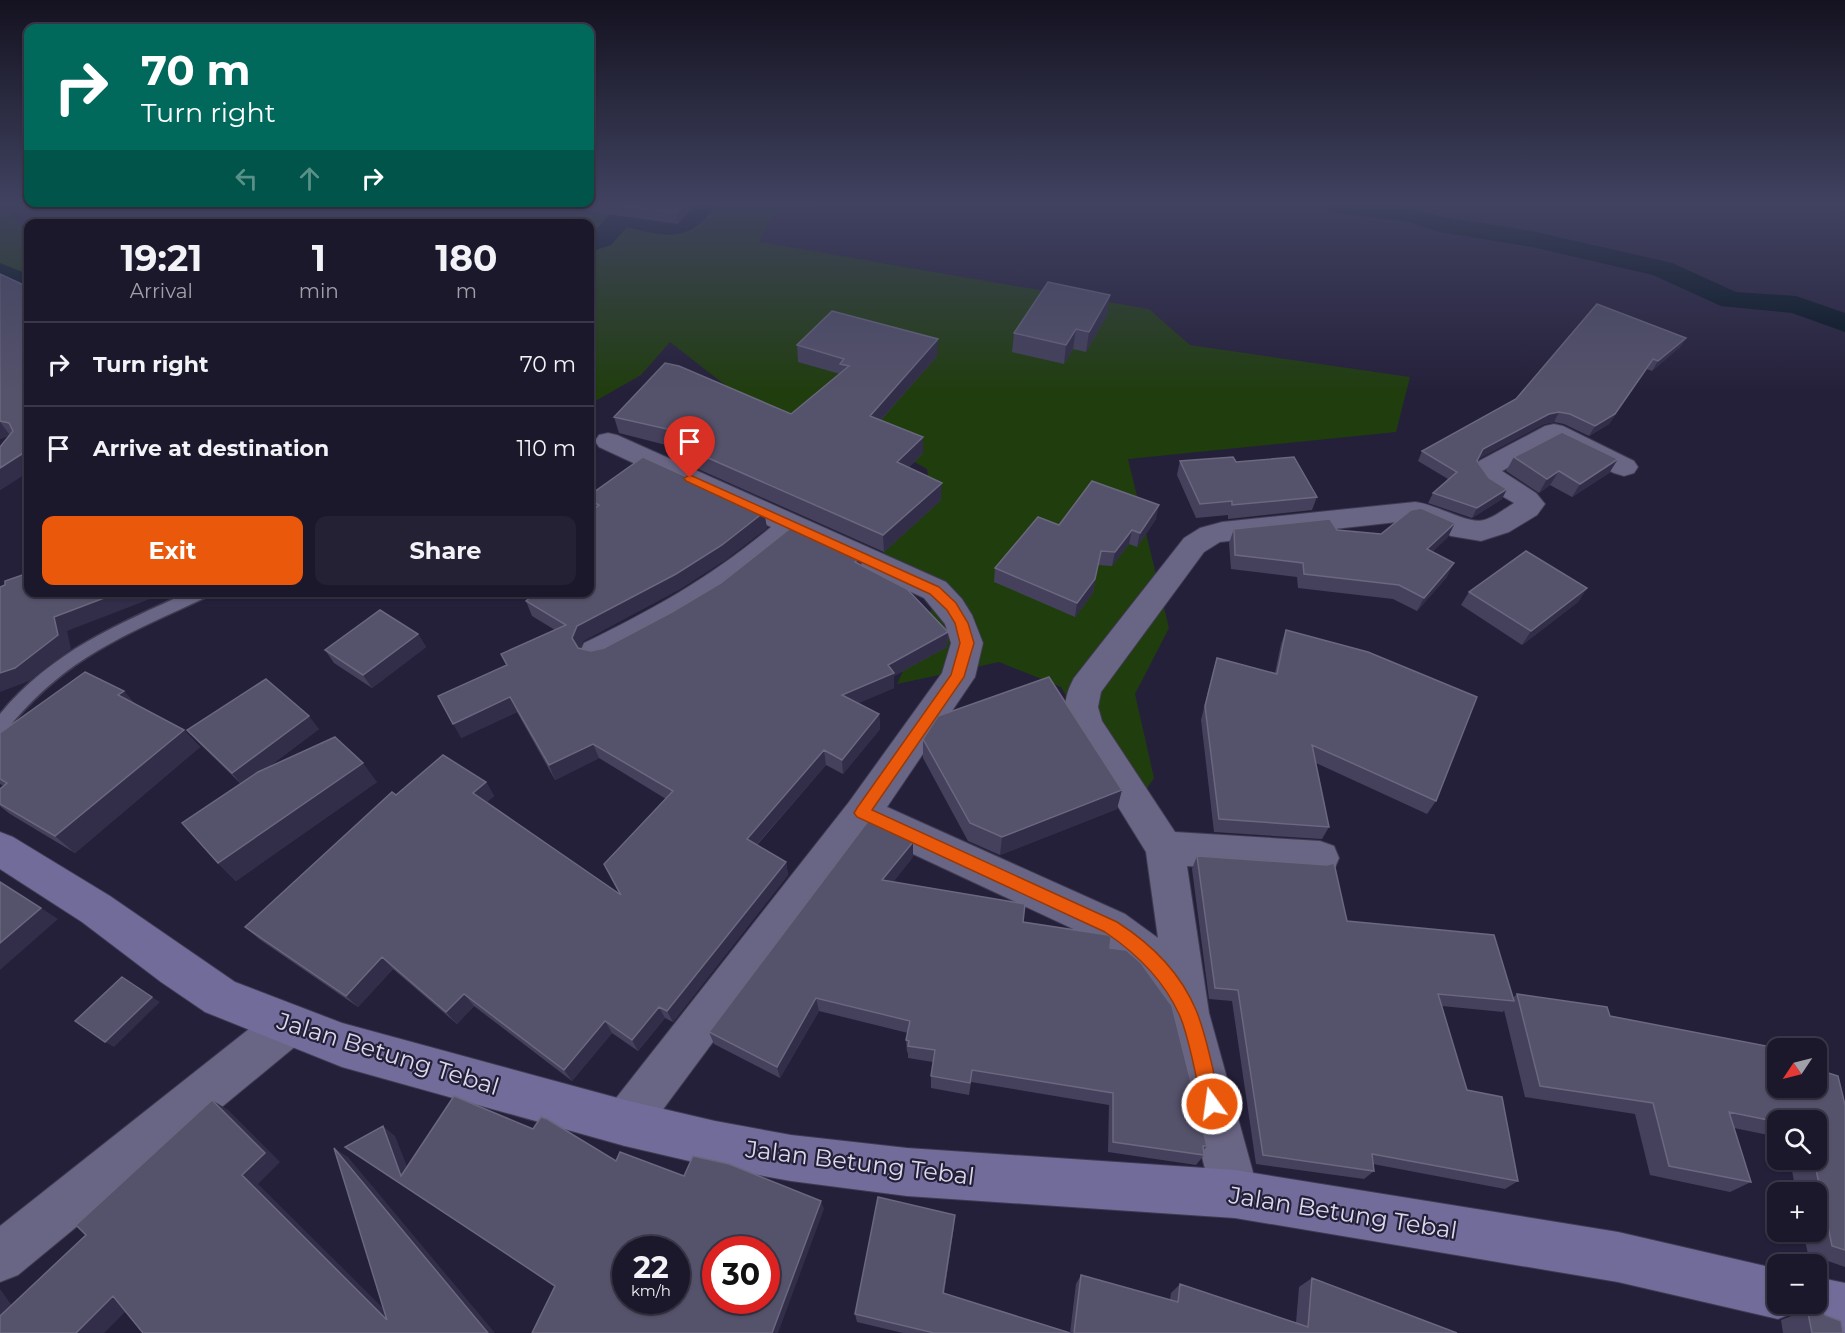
<!DOCTYPE html>
<html lang="en">
<head>
<meta charset="utf-8">
<style>
	body { margin:0; font-family:Montserrat,sans-serif; background:#252134; color:#f1f3f6; height:100vh; display:flex; flex-direction:column; font-size:22px; white-space:nowrap }
	* { box-sizing:border-box; margin:0 }
	p { font-size:20px; color:#a0a0a9 }
	.icon { flex:none; width:33px; height:33px; fill:none; stroke:currentColor; stroke-width:2; stroke-linecap:round; stroke-linejoin:round }
	.map { position:relative; flex:1; overflow:hidden }
	.side { position:absolute; left:24px; top:219px; width:570px; height:378px; display:flex; flex-direction:column; background:#1c182c; border-radius:12px; box-shadow:0 2px 4px #0004,0 0 0 2px #3a3748 }
	.side>* { flex:none }
	.hud { position:absolute; left:24px; top:24px; width:570px; height:183px; border-radius:12px; box-shadow:0 2px 4px #0004,0 0 0 2px #3a3748; background:#00695c; color:#fff; overflow:hidden }
	.needle { width:39px; rotate:235deg }
	.buttons { position:absolute; left:1767px; top:1038px; display:grid; gap:12px }
	.buttons a { display:grid; place-items:center; width:60px; height:60px; border-radius:12px; background:#1c182c; box-shadow:0 2px 4px #0004,0 0 0 2px #3a3748; font-size:30px }
	.speed { position:absolute; left:612px; top:1236px; display:flex; gap:12px; font-size:30px; font-weight:700; text-align:center }
	.speed>* { display:grid; place-content:center; width:78px; height:78px; border-radius:50%; background:#1c182c; box-shadow:0 2px 4px #0004,0 0 0 2px #3a3748; line-height:1 }
	.speed small { font-size:15px; font-weight:400 }
	.speed .limit { border:9px solid #d22; background:#fff; color:#111 }
	.pin { position:absolute; display:grid; place-items:center; width:51px; height:51px; color:#fff; margin:-62px -26px; border-radius:50% 50% 50% 0; rotate:-45deg; box-shadow:0 0 6px #0007 }
	.pin .icon { rotate:45deg }
	.me { position:absolute; width:66px; margin:-33px; rotate:346deg; stroke-linejoin:round; filter:drop-shadow(0 0 4px #0008) }
	.turn { display:flex; align-items:center; gap:21px; height:126px; padding:0 18px; font-size:27px }
	.turn .icon { width:78px; height:78px; stroke-width:2.5 }
	.turn b { display:block; font-size:42px; line-height:51px }
	.lanes { display:flex; align-items:center; height:57px; padding:0 18px; background:#0003; justify-content:center; gap:30px; direction:ltr }
	.lanes .off { opacity:.35 }
	.eta { display:flex; justify-content:space-evenly; align-items:center; height:102px; text-align:center }
	.eta b { font-size:36px; font-weight:700; line-height:42px }
	.button { display:flex; gap:12px; margin-top:auto; padding:12px 18px }
	.button a { flex:1; height:69px; border-radius:12px; background:#ea580c; color:#fff; font-size:24px; font-weight:700; line-height:69px; text-align:center }
	.button a+a { background:#252134; color:#f1f3f6 }
	ul { padding:0; list-style:none }
	li { display:flex; align-items:center; gap:18px; height:84px; padding:0 18px; border-top:2px solid #3a3748 }
	li div { flex:1 }
	li b { display:block; font-size:22px }
	li em { font-style:normal }
	.map>svg:first-child { display:block }
	.green { fill:#203d0e }
	.lines { fill:none; stroke-linecap:round; stroke-linejoin:round }
	.canal { fill:#00121b; fill-rule:evenodd }
	.lane-casing { stroke:#3f3b51; stroke-width:3 }
	.street-casing { stroke:#3f3b51; stroke-width:2 }
	.secondary-casing { stroke:#3f3b51; stroke-width:2 }
	.lane { fill:#696584; fill-rule:evenodd }
	.street { fill:#696584; fill-rule:evenodd }
	.secondary { fill:#726c9b; fill-rule:evenodd }
	.wall { fill:#45415c }
	.shaded-wall { fill:#322d48 }
	.building { fill:#55526b; stroke:#6a677f; stroke-width:1.5; fill-rule:evenodd }
	.route { fill:#ea580c; stroke:#983908; stroke-width:1.5 }
	.labels { text-anchor:middle; stroke-width:4.5; stroke-linejoin:round; paint-order:stroke }
	.near-street-label { font-size:24px; fill:#dbd9ea; stroke:#25203a }
</style>
</head>
<body>
<div class="map">
<svg width="1845" height="1333" viewBox="0 0 1845 1333">
	<rect width="100%" height="100%" fill="#25203a"/>
	<path class="green" d="M641,205h182l-2,4c-35,-2 -48,-5 -61,33l389,67 41,36 220,32 -14,55 -268,27 41,169 -34,66 19,84 -22,32 -71,-123 -62,-25 -102,22 40,-87 -59,-39 54,-57 -5,-32 -46,-26 -115,-26 -96,-75 -29,33 -51,29v-180h-43l7,-7 78,-7z
		M0,208c36,18 28,52 28,86l-28,-14z"/>
	<g class="lines">
		<path class="canal" d="M688,205h28c-26,38 -49,32 -89,22l-16,18 -21,7v-17c9,-6 14,-17 23,-23 8,-6 47,5 59,7z
			M1326,205h71l46,12 89,14 140,32 64,29 60,4 49,17v19l-53,-19 -71,-7 -68,-31 -121,-28 -93,-15 -31,-10 -70,-9 -9,-3z
			M0,263l23,9 4,6 -2,14h3v18l-28,-4z"/>
		<g class="lane-casing">
			<path id="lane" d="M189,592h22l-2,4c-83,39 -143,60 -203,135l-6,2v-19c52,-63 117,-89 189,-122z"/>
		</g>
		<g class="street-casing">
			<path id="street" d="M1554,424l9,2 71,35 4,6 -4,6 -10,3 -10,-3 -60,-30 -52,28 34,22 9,11 -8,11 -28,17 -28,9 -30,-5 -36,-16 -195,22 -16,10 -103,140 -3,15 4,14 73,111 145,9 14,5 5,12 -5,12 -14,5 -133,-9 22,147 50,181 -7,17 -17,7 -17,-7 -7,-17 -43,-177 -30,-42 -41,-35 -229,-107 -227,306 -16,7 -16,-7 -7,-16 7,-16 240,-305 93,-129 9,-30 -6,-19 -21,-26 -129,-60 -72,58 -48,29 -67,36 -12,3 -12,-3 -4,-9 4,-9c70,-34 127,-66 187,-116l-172,-80 -4,-6 4,-6 9,-2 9,2 329,147 16,17 10,16 11,28 -8,34 -88,130 238,107 33,24 -12,-86 -71,-115c-12,-22 -13,-37 -1,-59l110,-140 16,-10 22,-6 193,-20c21,2 54,23 69,18 11,-3 20,-11 30,-17l-28,-16 -12,-17 5,-9 66,-35z
				M288,1004l15,6 7,15 -7,15 -285,235 -18,7v-56l273,-216z"/>
		</g>
		<g class="secondary-casing">
			<path id="secondary" d="M0,832l13,5 97,59 125,86 107,41 283,77 90,21 76,14 116,13 328,22 383,62 160,37v35h38v-27l29,6v50l-29,-6 -18,-7 -3,-8 -17,7 -160,-37 -383,-64 -328,-22 -116,-15 -76,-14 -90,-21 -283,-79 -137,-55 -44,-30 -79,-60 -82,-53z"/>
		</g>
		<use href="#lane" class="lane"/>
		<use href="#street" class="street"/>
		<use href="#secondary" class="secondary"/>
	</g>
	<path class="wall" d="M543,205h151l-16,19z
		M0,274l28,13v185l-28,18v-43l10,-12 -10,4z
		M1107,315l-21,37 -13,-3 -9,15 -52,-12 2,-19z
		M1686,338l-6,9 -28,24 -5,-2 -38,55 -20,12 -25,-12 -10,-2 -10,2 -66,35 -1,2 25,38 -30,19 -44,-15 5,-10 15,-14 -30,-18 4,-10z
		M797,345l140,11 -56,64 42,33 -15,15 33,32 -57,52 -215,-96 -3,-11 -47,-12 -5,-16 177,-3 49,-40 -42,-12z
		M1514,457l104,2 -9,14 -37,24 -22,-12 -11,8 -33,-22z
		M1180,461l56,1 81,35 -5,13 -84,9v-4l-32,3 -19,-43z
		M590,495l174,17 3,16 -42,32 -45,29 -97,52 -3,8 11,2 13,-3 258,-82 86,66 -1,15 -53,29v12l-36,15 21,11 1,15 -37,45 -17,-9 -69,80 29,17 2,13 -115,147 -8,-4 -27,33 -26,-18 -40,48 -98,-75 -17,18 -64,-55 -35,38 -99,-68 -14,-12 151,-132 90,-13 8,14 -7,6 132,92 -15,-30 62,-65 -67,-41 -44,22 -38,-68 -56,26 45,-73 -5,-11 54,-24 -23,-14 -6,-15 64,-9z
		M1156,519l-19,28 -8,-3 -17,22 -14,-1 -5,28 -18,24 -81,-35 1,-14 64,-43z
		M1234,529l214,8 -16,15 15,25 -30,34 -24,-12 -95,-11 -1,-11 -66,-8 -2,-26z
		M1587,588l-9,14 -56,43 -61,-40 8,-13z
		M1286,630l150,171 -9,13 -111,-51 13,64 -7,12 -108,-7 -13,-112 12,-49 4,-13 58,15 6,-29z
		M418,634l8,13 -54,41 -38,-25 -9,-13z
		M137,705l47,25 16,17 -125,106 -65,-39 -10,-8v-17l4,-3 -4,-2v-51z
		M319,729l-52,39 110,14 -141,99 -18,-18 23,-79 -42,-41 -12,-13z
		M923,739l194,70 -117,46 -32,-14 -45,-83z
		M1197,856l150,65 166,77 4,-4 93,22 168,72 67,17v162l-37,-13 -5,-22h13v-40h-20l-6,-32h26v-40h-38v17l-44,-9 17,54 -21,10 -80,-17 -15,-61 -110,-17 -21,-87 -1,2 -61,-6 25,84 51,91 -13,8 -132,-25 1,7 -10,8 -108,-15 -24,-163 -23,-2 -17,-130z
		M913,857l-20,25 217,66 97,198 -4,5 1,4 -8,10 -88,-13 1,-47 -138,-23 -2,13 -38,-7v-12l2,-14 -25,-4v-5l-1,-1 -1,-12 2,-7 -89,-22 -39,67 -66,-34 -5,-12z
		M954,1226l-10,68 126,39 6,-49 5,-9 89,25 1,-7 9,-9 116,39 3,-36 13,-9 145,55h-554l-46,-11 -2,-8z
		M1822,1308l3,7 18,18h-60l-2,-13 13,-5z"/>
	<path class="shaded-wall" d="M683,205h11l-16,19 -2,-11z
		M1110,295l-3,20 -21,37 3,-20z
		M1076,329l-3,20 -9,15 2,-19z
		M1686,338l-6,9 -28,24 6,-10z
		M938,339l-1,17 -67,76v-16z
		M1653,359l-44,65 -20,12 6,-10z
		M1559,412l-5,10 -10,2 -66,35 5,-10 66,-35z
		M0,422l10,13 -10,4z
		M923,437v16l-26,26v-17z
		M28,450v22l-28,18v-22z
		M1618,459l-9,14 -37,24 8,-13z
		M1559,471l-9,14 -11,8 8,-14z
		M942,483l-1,17 -57,52 -1,-17z
		M1507,489l-5,10 -30,19 5,-10z
		M1159,505l-3,14 -19,28 3,-14z
		M764,512l3,16 -42,32 -45,29 -97,52 -5,12 -6,-15 5,-12z
		M1455,523l-7,14 -28,26 7,-14z
		M1132,530l-3,14 -17,22 3,-14z
		M861,557l1,15 -7,-10z
		M1454,563l-7,14 -30,34 7,-13z
		M1098,565l-5,28 -18,24 2,-14z
		M1587,588l-9,14 -56,43 9,-14z
		M120,592h41l2,2 -96,37 4,18 -42,32 -29,11v-19l54,-56z
		M948,632l-1,15 -53,29v12l-51,22 -1,-15 46,-30z
		M418,634l8,13 -54,41 -9,-13z
		M124,691l16,18 -22,-14z
		M510,697l7,15 -56,26 -8,-14z
		M879,714l1,15 -37,45 -1,-14z
		M309,716l10,13 -76,57 -11,-13z
		M184,730l16,17 -125,106 -20,-17z
		M593,744l6,14 -44,22 -6,-15z
		M824,750l2,15 -76,87 -3,-13z
		M363,763l14,19 -141,99 -18,-18z
		M486,782l8,14 -12,11 -9,-14z
		M1122,790l-5,19 -117,46 2,-18z
		M913,842v15l-30,38 -1,-15z
		M786,862l2,13 -115,147 -6,-11z
		M41,908l17,11 -58,51v-27z
		M382,957l11,12 -35,38 -12,-11z
		M464,994l10,12 -17,18 -11,-12z
		M152,997l8,5 -46,45 -9,-5z
		M816,998l3,13 -39,67 -3,-11z
		M659,1007l6,11 -27,33 -6,-11z
		M605,1021l7,12 -40,48 -8,-11z
		M212,1100l16,10 52,52 -22,22 143,142 -14,-6 -145,-145z
		M383,1126l12,10 19,48 -13,-8z
		M334,1148l14,9 147,176h-7z
		M821,1201l3,8 -46,124h-6z
		M955,1215l-1,11 -12,76 1,-9z
		M0,1289l24,33 -24,-6z
		M113,1296l21,7 -30,30h-28z"/>
	<path class="building" d="M615,205h68l-7,8z
		M0,274l28,13v163l-28,18v-21l13,-16 -4,-8 -9,-2z
		M1048,282l62,13 -21,37 -13,-3 -10,16 -52,-12z
		M1597,304l89,34 -28,23 -5,-2 -38,55 -20,12 -25,-12 -11,-2 -10,2 -66,35 -6,12 12,17 18,11 -30,19 -44,-15 24,-21 -35,-21 94,-52z
		M832,311l106,28 -68,77 53,21 -26,25 45,21 -59,52 -218,-96 11,-8 -62,-14 51,-54 14,3 112,48 58,-48 -9,-2 4,-5 -47,-14z
		M1562,432l56,27 -38,25 -21,-13 -12,8 -33,-22z
		M643,457l121,55 -42,33 -46,29 -99,52 -5,12 6,10 13,3 13,-3 68,-36 49,-29 72,-57 68,31 -6,5 52,27 41,43 -60,33 6,8 -52,22 37,19 -37,46 -18,-10 -77,89 39,23 -119,149 -8,-4 -27,33 -27,-19 -41,49 -100,-76 -18,18 -64,-55 -36,39 -101,-69 147,-135 4,3 47,-40 43,27 -13,11 148,102 -17,-31 69,-73 -80,-47 -44,21 -39,-68 -57,27 -15,-28 69,-31 -6,-11 65,-29 -40,-24 11,-9h53v-80l9,-7 -9,-5v-5z
		M1233,457l3,5 58,-5 23,40 -85,8v-4l-32,3 -20,-43z
		M1092,481l67,24 -19,28 -8,-3 -17,22 -14,-1 -6,28 -18,24 -82,-35 43,-51 21,8z
		M1421,508l34,15 -28,26 27,14 -30,35 -25,-13 -95,-11 -1,-11 -68,-8 -1,-26 96,-10 7,11 44,4 30,-24z
		M1526,551l61,37 -56,43 -62,-39z
		M28,573v19h92l-66,25 4,18 -43,33 -15,5v-86l5,-2v-4z
		M380,610l38,24 -55,41 -38,-25z
		M1286,630l82,22 109,45 -41,104 -124,-56 17,82 -110,-8 -14,-113 12,-48 60,16z
		M85,672l39,19 -6,4 66,35 -129,106 -55,-32v-15l7,-6 -7,-4v-46z
		M1049,677l73,113 -120,47 -32,-14 -47,-84 15,-23z
		M266,679l43,37 -77,57 -45,-43z
		M335,737l28,26 -145,100 -36,-40 76,-51z
		M868,821l45,21 -31,38 143,24 -2,18 85,13 3,2 -1,11 16,2 15,13 31,43 35,140h-4l1,9 -91,-13v-49l-141,-23 -2,13 -39,-7 4,-26 -27,-4 1,-5 -3,-1 4,-19 -94,-23 -39,69 -68,-35z
		M1197,856l130,9 7,-2 13,58 147,14 20,66 -76,-7 29,96 35,7 16,84 -146,-27 2,17 -111,-16 -25,-165 -23,-2z
		M0,882l41,26 -41,35z
		M122,977l30,20 -47,45 -30,-21z
		M1517,994l90,13 3,9 167,32 1,40h38v-19l22,7 7,29v145l-13,-4 -18,-86h2v-40h-38v2l-49,-10 22,70 -82,-16 -16,-63 -113,-17z
		M454,1096l79,33 8,-12 6,2 69,42 4,-9 64,24 9,-20 36,8 92,37 -49,132h-240l23,-47 -210,-139 38,-21 18,50zM626,1250h50v50h-50zM716,1250h50v50h-50z
		M212,1100l53,53 -23,22 145,145 -53,-172 154,185h-345l-30,-37 -37,37h-76v-17l86,-81 -10,-10z
		M878,1197l77,18 -12,78 127,40h-136l-79,-19z
		M1081,1275l97,27 2,-18 128,43 4,-49 145,55h-383z
		M1822,1308l3,7 16,6 2,12h-31l-4,-20z"/>
	<linearGradient id="sky" x2="0" y2="1"><stop stop-color="#141220"/><stop offset="0.52" stop-color="#404260"/><stop offset="1" stop-color="#404260" stop-opacity="0"/></linearGradient>
	<rect width="1845" height="392" fill="url(#sky)"/>
	<path class="route" d="M690,475l249,112 17,16 12,20 6,20 -10,34 -92,133 245,112c33,21 63,50 79,88 12,29 17,63 25,94l-3,6 -6,3 -7,-3 -3,-6c-6,-26 -13,-69 -23,-90 -16,-35 -43,-61 -74,-82l-248,-115 -3,-4 3,-5 94,-133 9,-32 -5,-20 -8,-13 -17,-16 -244,-113 -2,-3z"/>
	<g class="labels">
		<g class="near-street-label">
			<text transform="translate(388 1054) rotate(17)" y="8">Jalan Betung Tebal</text>
			<text transform="translate(860 1163) rotate(7)" y="8">Jalan Betung Tebal</text>
			<text transform="translate(1343 1213) rotate(9)" y="8">Jalan Betung Tebal</text>
		</g>
	</g>
</svg>
<div class="buttons">
<a><svg class="needle" viewBox="-14 -14 28 28"><path d="M0-13l5 13h-10z" fill="#e53935"/><path d="M0 13l5-13h-10z" fill="#a0a0a9"/></svg></a>
<a><svg class="icon" aria-label="search" viewBox="0 0 24 24"><circle cx="10" cy="10" r="6"/><path d="M15 15l6 6"/></svg></a>
<a>+</a>
<a>−</a>
</div>
<div class="speed"><div>22<small>km/h</small></div><div class="limit">30</div></div>
<div class="pin" style="left:690px;top:478px;background:#d93025"><svg class="icon" aria-label="arrive" viewBox="0 0 24 24"><path d="M6 21V4h12l-3 4 3 4H6"/></svg></div>
<svg class="me" style="left:1212px;top:1104px" viewBox="-20 -20 40 40"><circle r="17" fill="#ea580c" stroke="#fff" stroke-width="3"/><path d="M0-11L8 9 0 5-8 9z" fill="#fff"/></svg>
<div class="hud">
<div class="turn"><svg class="icon" aria-label="right" viewBox="0 0 24 24"><path d="M7 20v-9h11M14 6l5 5-5 5"/></svg><div><b>70 m</b>Turn right</div></div>
<div class="lanes"><svg class="icon off" aria-label="left" viewBox="0 0 24 24"><path d="M17 20v-9H6M10 6l-5 5 5 5"/></svg><svg class="icon off" aria-label="ahead" viewBox="0 0 24 24"><path d="M12 20V5M6 11l6-6 6 6"/></svg><svg class="icon" aria-label="right" viewBox="0 0 24 24"><path d="M7 20v-9h11M14 6l5 5-5 5"/></svg></div>
</div>
<section class="side">
<div class="eta">
<div><b>19:21</b><p>Arrival</p></div>
<div><b>1</b><p>min</p></div>
<div><b>180</b><p>m</p></div>
</div>
<ul>
<li><svg class="icon" aria-label="right" viewBox="0 0 24 24"><path d="M7 20v-9h11M14 6l5 5-5 5"/></svg><div><b>Turn right</b></div><em>70 m</em></li>
<li><svg class="icon" aria-label="arrive" viewBox="0 0 24 24"><path d="M6 21V4h12l-3 4 3 4H6"/></svg><div><b>Arrive at destination</b></div><em>110 m</em></li>
</ul>
<div class="button"><a>Exit</a><a>Share</a></div>
</section>
</div>
</body>
</html>
